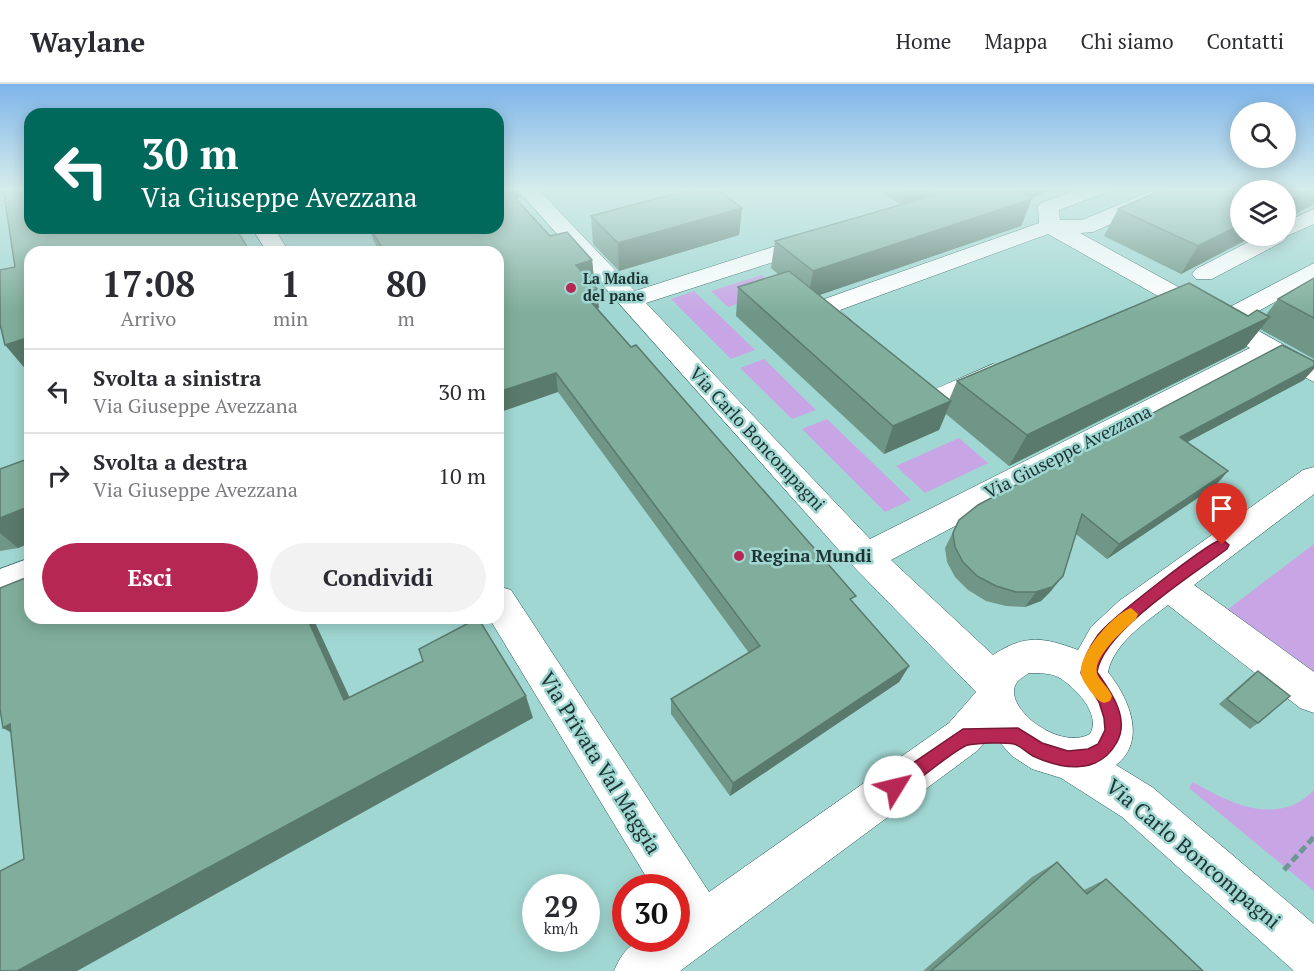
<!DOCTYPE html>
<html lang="it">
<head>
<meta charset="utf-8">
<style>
	body { margin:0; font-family:"PT Serif",serif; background:#f2f2f3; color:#2b2b33; height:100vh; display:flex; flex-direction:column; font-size:22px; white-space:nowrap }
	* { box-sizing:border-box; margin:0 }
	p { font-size:20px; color:#7c7c81 }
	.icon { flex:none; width:33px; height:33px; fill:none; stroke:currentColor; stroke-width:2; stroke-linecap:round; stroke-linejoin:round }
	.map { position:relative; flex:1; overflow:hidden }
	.drawer { position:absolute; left:24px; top:162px; width:480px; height:378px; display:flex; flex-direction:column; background:#fff; border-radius:18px; box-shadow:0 3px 15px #0003 }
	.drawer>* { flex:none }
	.hud { position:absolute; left:24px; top:24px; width:480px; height:126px; border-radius:18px; box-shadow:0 3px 15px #0003; background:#00695c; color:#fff; overflow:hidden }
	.fabs { position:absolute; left:1230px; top:18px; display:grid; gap:12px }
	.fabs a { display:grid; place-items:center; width:66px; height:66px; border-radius:50%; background:#fff; box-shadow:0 3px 15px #0003; font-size:30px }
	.speed { position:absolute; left:522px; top:790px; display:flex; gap:12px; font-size:30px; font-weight:700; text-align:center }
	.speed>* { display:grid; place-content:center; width:78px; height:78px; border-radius:50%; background:#fff; box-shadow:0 3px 15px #0003; line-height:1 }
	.speed small { font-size:15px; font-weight:400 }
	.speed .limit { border:9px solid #d22; background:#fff; color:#111 }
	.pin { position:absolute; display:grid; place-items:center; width:51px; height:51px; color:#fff; margin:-62px -26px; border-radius:50% 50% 50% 0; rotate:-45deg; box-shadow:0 0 6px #0007 }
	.pin .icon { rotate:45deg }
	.me { position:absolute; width:66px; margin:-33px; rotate:54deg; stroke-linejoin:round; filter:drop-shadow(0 0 4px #0008) }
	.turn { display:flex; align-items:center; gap:21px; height:126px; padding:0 18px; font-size:27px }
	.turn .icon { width:78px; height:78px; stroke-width:2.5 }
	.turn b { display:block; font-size:42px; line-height:51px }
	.eta { display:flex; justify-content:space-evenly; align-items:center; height:102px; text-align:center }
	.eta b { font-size:36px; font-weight:700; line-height:42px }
	.button { display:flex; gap:12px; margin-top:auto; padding:12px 18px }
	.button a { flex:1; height:69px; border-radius:36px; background:#b72753; color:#fff; font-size:24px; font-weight:700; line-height:69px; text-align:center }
	.button a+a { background:#f2f2f3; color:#2b2b33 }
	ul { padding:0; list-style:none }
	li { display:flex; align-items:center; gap:18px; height:84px; padding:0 18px; border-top:2px solid #e1e1e2 }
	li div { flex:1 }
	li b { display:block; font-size:22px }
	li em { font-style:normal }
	header { display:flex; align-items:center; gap:36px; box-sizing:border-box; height:84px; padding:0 30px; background:#fff; border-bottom:2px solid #e1e1e2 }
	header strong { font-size:28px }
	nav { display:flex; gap:33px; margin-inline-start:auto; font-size:21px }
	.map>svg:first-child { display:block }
	.green { fill:#c8a6e6 }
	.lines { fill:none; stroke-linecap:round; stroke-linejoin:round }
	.minor-casing { stroke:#265a56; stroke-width:1 }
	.major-casing { stroke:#6d8b59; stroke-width:1 }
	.path { stroke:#6e9793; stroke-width:5; stroke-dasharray:8 4; stroke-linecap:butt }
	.minor { fill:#fff; fill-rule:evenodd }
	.major { fill:#c1d6a9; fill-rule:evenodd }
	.wall { fill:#6f9686 }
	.shaded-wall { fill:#5a7a6d }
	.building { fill:#81ae9c; stroke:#5a7a6d; stroke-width:1.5 }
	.route { fill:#b72753; stroke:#771936; stroke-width:1.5 }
	.slow { fill:#f59e0b }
	.poi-dot { fill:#b72753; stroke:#a1d7d2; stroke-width:2 }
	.labels { text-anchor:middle; stroke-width:5; stroke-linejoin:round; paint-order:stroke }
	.far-poi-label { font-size:15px; font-weight:bold; fill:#1e3331; stroke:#a1d7d2; text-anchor:start }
	.street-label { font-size:18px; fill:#1e3331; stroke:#a1d7d2 }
	.poi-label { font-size:18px; font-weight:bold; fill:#1e3331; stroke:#a1d7d2; text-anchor:start }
	.near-street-label { font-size:21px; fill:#1e3331; stroke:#a1d7d2 }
</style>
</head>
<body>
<header>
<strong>Waylane</strong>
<nav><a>Home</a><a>Mappa</a><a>Chi siamo</a><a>Contatti</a></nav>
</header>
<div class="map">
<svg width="1314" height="887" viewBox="0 0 1314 887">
	<rect width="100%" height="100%" fill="#a1d7d2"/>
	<path class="green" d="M762,191l17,15 -51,17 -17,-16z
		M694,207l61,59 -24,9 -60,-60z
		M764,275l52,51 -24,9 -52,-51z
		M827,335l84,81 -26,12 -83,-83z
		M959,354l29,25 -63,30 -29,-27z
		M1314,460v131l-87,-65z
		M1193,698c37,22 86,45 121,8v101l-125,-103z"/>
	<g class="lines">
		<g class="minor-casing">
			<path id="minor" d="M516,104h21l98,103 172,-55h16l3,5 -3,5 -177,57 224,236 380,-191 -202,-114 -208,76 21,20 -4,5c-19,5 -37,-12 -47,-27l3,-5 226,-80 -1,-16 3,-4 41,-15h28l-3,4 -48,18 1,10h22l77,-32h27l-3,4 -90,40 -13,1 142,78 92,-48v17l-73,41 73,41v20l-44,-23 -379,201 102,95c32,-21 50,-18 85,-5l13,-23 28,-26 184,-131 11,-3v27l-120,91 120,87v41l-14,-5 -132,-103c-22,17 -54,38 -60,67 20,25 40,68 8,93l36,22 162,137v47h-20l-172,-154 -61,-39 -29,-9 -20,-13 -20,-22 -15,17 -297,220h-66c14,-34 30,-32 62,-32v-51h-23l-164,-270h9v-32l13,4 198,302 240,-169 27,-31 -122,-125zM1029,589c9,0 21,0 29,4 16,9 44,37 32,57 -32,18 -92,-30 -72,-53 3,-3 8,-6 11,-8z
				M1314,125v15l-27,12 -3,5 -72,38h-16l-4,-5 4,-5 64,-33h26v-14z
				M252,144h22l15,24h-22z
				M993,280l10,3 4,6 -4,6 -71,31 -10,-2 -28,-27 4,-6c17,-5 24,4 37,14z
				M30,474v29l-30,12v-30z"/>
		</g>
		<g class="major-casing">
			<path id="major" d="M8,104h22v4l-30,14v-14z"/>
		</g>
		<path class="path" d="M1284,786l30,-33"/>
		<use href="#minor" class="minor"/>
		<use href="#major" class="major"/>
	</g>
	<path class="wall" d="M498,104l23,9 -5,2 34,37 42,24 2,19 -5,1 10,28h-2l312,358 -10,16 -169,114 -59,-82v-15l78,-46 -191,-261 -60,-140h-118l-6,-10 -5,-14h129z
		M876,104h180l-24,10 -11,28 -202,69 130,105 8,-19 291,-65 18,-1 12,-16 36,-21v81l-54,-30 -15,19 -236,118 -63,-52 -7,16 -55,24 -148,-138 2,-29 40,-13 -7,-6 4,-27 126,-36z
		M1314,104v16l-133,70 -77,-38 14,-27z
		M742,124l-3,27 -120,36 -26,-27 -2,-28z
		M1304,296l-117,62 41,29 -14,16 -107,72 -31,-25 -25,57 -10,10 -16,6 -19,-1 -20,-5 -18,-11 -13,-13 -8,-15 -2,-14 14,-28z
		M30,374v85l-12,5 -18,3v-82z
		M1258,587v52l-8,6 -31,-25 31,-27z
		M1057,778l27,28 22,-11 97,92h-280l109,-94z"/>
	<path class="shaded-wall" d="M503,104h17l1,9 -15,5z
		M543,104h15l-15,4z
		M906,104h49l-28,2 -2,7 -24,8z
		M1030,104h26l-30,13 6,-2 -11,27 -213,73 5,-28 212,-70z
		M1312,104h2v16l-28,15v-17z
		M742,124l-3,27 -120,36 -1,-28z
		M1240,141v11h14l-73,38 17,-28z
		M592,176l2,19 -17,5 -1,-19z
		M597,205l2,19 -13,5 -2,-19z
		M1270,233l-25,31 -236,118 18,-31z
		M30,253v34l-2,1 -23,-27z
		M1314,282v3l-10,11 -137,73 13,-16z
		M556,289l2,19 -60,21v-21z
		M951,317l-12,29 -55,24 9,-28z
		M1228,387l-14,16 -107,72 12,-15z
		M30,422v37l-12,5 -18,-15v-15z
		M1063,492l-12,15 -10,10 -16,6 11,-15z
		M307,534h6l48,104 -17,-22z
		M909,582l-10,16 -169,114 3,-13z
		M526,612l7,22 -456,253h-60z
		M10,640l30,25 -37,-21z"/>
	<path class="building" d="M3,104h27v40h206l14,24h-220v85l-25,8 -5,-21v-54l15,-3z
		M498,104h8l44,48 17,-4 25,28 -16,5 21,24 -13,5 47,53 5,-2 220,251 -6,3 59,67 -176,117 -62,-84 89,-53 -204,-273 -58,19v-140h-113l-15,-24h128z
		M696,104h20l26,20 -124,35 -27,-27z
		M934,104h81l17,11 -219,72 -38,-30 160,-46 -8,-5z
		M1166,104h146l-26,14v-12h-46v35l-42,21 -80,-37z
		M789,187l162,130 -58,25 -155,-139z
		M1314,194v40l-36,-19z
		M1189,199l59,33 9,-6 13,7 -243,118 -70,-54z
		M1282,261l32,16v5l-134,71 48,34 -109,73 -37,-30 -19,62 -11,11 -16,5h-20l-20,-6 -19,-10 -14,-14 -8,-15 -2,-14 6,-13 19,-15z
		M30,374v48l-30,12v-49z
		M30,492v42h277l37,82 79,-39 -4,-12 59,-31 48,78 -509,275h-17v-100l24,-12 -14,-135 -7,4 -3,-19v-121z
		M1258,587l32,25 -32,27 -31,-24z
		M1057,778l30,32 19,-15 97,92h-272z"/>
	<linearGradient id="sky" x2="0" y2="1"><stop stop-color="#7eb5ea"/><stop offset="0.46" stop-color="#d5edeb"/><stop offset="1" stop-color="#d5edeb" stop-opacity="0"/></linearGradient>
	<rect width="1314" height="228" fill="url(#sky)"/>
	<path class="route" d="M1222,455l7,6 -2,4c-33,25 -124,82 -130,123 14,20 33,46 20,70 -18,33 -54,28 -84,14 -6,-3 -12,-10 -19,-12 -12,-2 -34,-1 -46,1 -12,3 -54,39 -67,48l-6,3 -7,-3 -2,-6 2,-7 75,-51 55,-1 24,15 26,8 20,-2 10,-5 7,-14 -1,-12 -5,-16 -18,-29c2,-13 9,-27 17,-38 12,-16 107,-90 124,-96z"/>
	<path class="slow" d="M1131,524l7,6 -2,5c-11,10 -47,40 -38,57 4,7 11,12 14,20l-2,5 -6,2c-7,-2 -9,-7 -14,-12 -3,-5 -8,-11 -9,-17 -3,-20 32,-60 50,-66z"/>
	<g class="poi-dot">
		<circle cx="571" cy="204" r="6"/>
		<circle cx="739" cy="472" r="6"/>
	</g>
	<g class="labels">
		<g class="far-poi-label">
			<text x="583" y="200">La Madia<tspan x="583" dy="17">del pane</tspan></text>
		</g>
		<g class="street-label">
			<text transform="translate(757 355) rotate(47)" y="6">Via Carlo Boncompagni</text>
			<text transform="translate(1068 368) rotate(-27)" y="6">Via Giuseppe Avezzana</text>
		</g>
		<g class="poi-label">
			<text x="751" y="478">Regina Mundi</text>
		</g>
		<g class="near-street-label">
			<text transform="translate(600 679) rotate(58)" y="7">Via Privata Val Maggia</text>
			<text transform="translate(1193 770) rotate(40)" y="7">Via Carlo Boncompagni</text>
		</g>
	</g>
</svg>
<div class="fabs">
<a><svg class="icon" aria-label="search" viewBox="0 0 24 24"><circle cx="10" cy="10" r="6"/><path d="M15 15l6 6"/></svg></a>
<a><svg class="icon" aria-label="layers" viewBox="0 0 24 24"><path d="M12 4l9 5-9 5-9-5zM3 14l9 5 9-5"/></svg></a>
</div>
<div class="speed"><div>29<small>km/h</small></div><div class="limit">30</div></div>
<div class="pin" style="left:1222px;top:461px;background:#d93025"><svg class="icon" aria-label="arrive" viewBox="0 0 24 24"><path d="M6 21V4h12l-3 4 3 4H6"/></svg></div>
<svg class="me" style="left:895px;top:703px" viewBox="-20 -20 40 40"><circle r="19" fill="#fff"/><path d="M0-13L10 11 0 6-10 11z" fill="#b72753"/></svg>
<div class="hud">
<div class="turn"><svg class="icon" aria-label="left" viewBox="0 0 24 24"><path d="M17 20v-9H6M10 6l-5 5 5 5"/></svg><div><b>30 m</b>Via Giuseppe Avezzana</div></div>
</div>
<section class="drawer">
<div class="eta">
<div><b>17:08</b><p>Arrivo</p></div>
<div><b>1</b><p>min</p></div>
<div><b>80</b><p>m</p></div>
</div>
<ul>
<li><svg class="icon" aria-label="left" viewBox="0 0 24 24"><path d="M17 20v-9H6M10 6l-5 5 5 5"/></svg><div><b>Svolta a sinistra</b><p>Via Giuseppe Avezzana</p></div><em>30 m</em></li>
<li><svg class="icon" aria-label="right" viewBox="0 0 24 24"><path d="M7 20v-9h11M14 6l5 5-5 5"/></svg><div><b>Svolta a destra</b><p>Via Giuseppe Avezzana</p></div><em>10 m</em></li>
</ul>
<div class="button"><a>Esci</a><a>Condividi</a></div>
</section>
</div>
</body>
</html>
